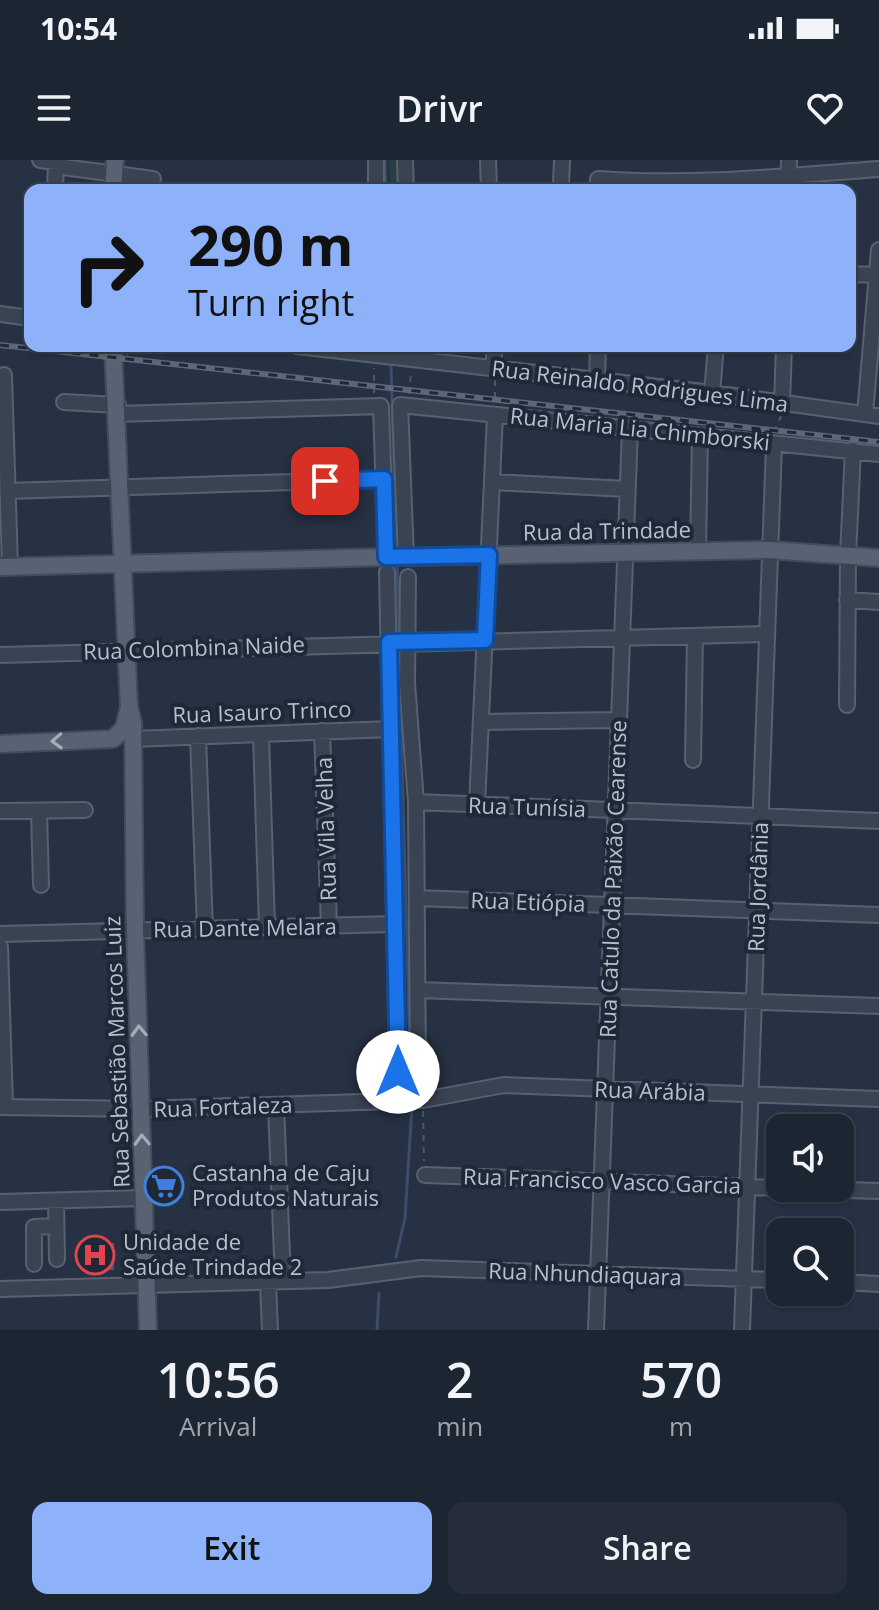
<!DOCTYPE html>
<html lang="en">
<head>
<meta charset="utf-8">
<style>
	body { margin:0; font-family:"Open Sans",sans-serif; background:#252d3a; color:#f1f3f6; height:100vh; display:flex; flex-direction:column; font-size:30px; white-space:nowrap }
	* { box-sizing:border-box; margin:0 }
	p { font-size:26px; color:#a0a5ac }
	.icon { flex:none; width:44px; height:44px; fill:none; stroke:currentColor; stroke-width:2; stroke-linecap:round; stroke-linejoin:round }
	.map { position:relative; height:1170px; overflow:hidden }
	.drawer { display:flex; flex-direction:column; background:#1c2532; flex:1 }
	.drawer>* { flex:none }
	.top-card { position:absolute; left:24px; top:24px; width:832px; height:168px; border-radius:16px; box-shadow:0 2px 6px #0004,0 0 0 2px #3a424d; background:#8eb2fa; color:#111; overflow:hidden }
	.controls { position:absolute; left:766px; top:954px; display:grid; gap:16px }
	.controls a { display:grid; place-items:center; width:88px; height:88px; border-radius:16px; background:#1c2532; box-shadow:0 2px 6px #0004,0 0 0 2px #3a424d; font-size:40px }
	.pin { position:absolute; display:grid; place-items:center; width:68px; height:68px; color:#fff; margin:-34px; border-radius:16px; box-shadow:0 4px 12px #0006 }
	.me { position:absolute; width:88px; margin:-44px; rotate:0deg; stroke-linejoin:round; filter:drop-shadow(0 0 6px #0008) }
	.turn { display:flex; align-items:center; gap:28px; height:168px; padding:0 32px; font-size:36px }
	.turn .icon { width:104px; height:104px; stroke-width:2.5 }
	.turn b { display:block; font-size:56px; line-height:68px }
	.eta { display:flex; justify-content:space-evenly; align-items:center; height:136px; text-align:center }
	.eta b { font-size:48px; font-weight:600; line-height:56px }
	.button { display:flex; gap:16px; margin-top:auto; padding:16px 32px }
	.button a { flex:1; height:92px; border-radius:16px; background:#8eb2fa; color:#111; font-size:32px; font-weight:600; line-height:92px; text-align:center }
	.button a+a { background:#252d3a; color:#f1f3f6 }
	.status { display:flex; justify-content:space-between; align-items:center; height:56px; padding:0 40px; background:#1c2532; direction:ltr }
	.status svg { height:22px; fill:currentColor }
	header { display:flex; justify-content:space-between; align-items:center; height:104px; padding:0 32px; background:#1c2532; font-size:36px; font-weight:600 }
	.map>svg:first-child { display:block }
	.green { fill:#283f43 }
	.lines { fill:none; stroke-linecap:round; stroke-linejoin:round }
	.stream { stroke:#3b4d6b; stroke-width:3 }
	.building { fill:#4c576c }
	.minor-casing { stroke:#58616f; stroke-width:18 }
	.major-casing { stroke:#444c5b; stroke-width:20 }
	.path { stroke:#465c60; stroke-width:2; stroke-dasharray:6 6; stroke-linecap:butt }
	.minor { stroke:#3a4352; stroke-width:14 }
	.major { stroke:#586272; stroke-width:16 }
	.rail-casing { stroke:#5c6779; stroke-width:6 }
	.rail { stroke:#1f2837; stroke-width:3; stroke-dasharray:9; stroke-linecap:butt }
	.oneway { stroke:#a4acba }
	.route-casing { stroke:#114b97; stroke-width:20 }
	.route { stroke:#1a73e8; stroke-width:14 }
	.labels { text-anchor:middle; stroke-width:8; stroke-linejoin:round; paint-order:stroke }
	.street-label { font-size:22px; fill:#b7becc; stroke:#1f2837 }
	.poi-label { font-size:22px; fill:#b7becc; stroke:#1f2837; text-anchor:start }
</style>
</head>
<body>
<div class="status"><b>10:54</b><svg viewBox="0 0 49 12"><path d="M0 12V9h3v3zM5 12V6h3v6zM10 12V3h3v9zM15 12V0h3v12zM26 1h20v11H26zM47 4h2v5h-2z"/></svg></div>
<header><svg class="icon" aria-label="menu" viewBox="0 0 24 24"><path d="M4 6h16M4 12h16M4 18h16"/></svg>Drivr<svg class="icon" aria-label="heart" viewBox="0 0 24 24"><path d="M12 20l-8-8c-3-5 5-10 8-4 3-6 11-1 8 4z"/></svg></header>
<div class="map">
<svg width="879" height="1170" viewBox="0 0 879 1170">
	<rect width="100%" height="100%" fill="#263143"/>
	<path class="green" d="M389,0h11l1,30h-11z"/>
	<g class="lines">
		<path class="stream" d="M385,0l1,30
			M391,203l5,188
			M397,403l2,76
			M399,491l1,28
			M400,527l11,408
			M396,1097l9,-39 7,-112
			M377,1170l2,-37"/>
	</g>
	<path class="building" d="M97,1083h17v27h-16z"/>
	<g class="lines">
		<g class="minor-casing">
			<path id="minor" d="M40,0l16,2 7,5 90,12
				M376,0v30
				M405,0l1,30
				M488,0l1,30
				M561,24l1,-24
				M55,30l1,-30
				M598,30v-11c95,7 187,-3 281,-10
				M788,30l1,-30
				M850,114l27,1
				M0,154l30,4
				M297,186l415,47 167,23
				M494,186v22
				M4,215l6,192
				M597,220l1,-34
				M712,233l4,-47
				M64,242l54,3
				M782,243l2,-57
				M118,254l263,-8 5,151h20l-6,-152 479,49
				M865,254l14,-164
				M492,322l135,7
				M8,331l376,-12
				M698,391l2,-115
				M387,412l11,529
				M408,417l-1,106 9,119 2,273
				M847,440l32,2
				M0,495l767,-21
				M847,545l1,-149 5,-106
				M481,562l138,-2
				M322,571l7,195
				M261,574l6,193
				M198,576l7,193
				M133,579l259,-10
				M693,600l2,-124
				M416,642l463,19
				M477,645l18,-390
				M0,651l85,-1
				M39,651l2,74
				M417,738l462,17
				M0,774l395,-10
				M0,786l5,161
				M418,830l461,16
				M276,945l7,176
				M0,947l141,2 282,-9 81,-15 375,14
				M425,1015l355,13
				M783,1028l96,3
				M56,1041l1,58
				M0,1042l144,-4
				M34,1104v-37l22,-1
				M268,1122l2,48
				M840,1122l39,2
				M0,1129l328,-9 93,-12 359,12
				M596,1170l34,-901
				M742,1170l32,-885"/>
		</g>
		<g class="major-casing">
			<path id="major" d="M113,30l2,-30
				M406,397l364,-7 109,8
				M0,407l386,-10
				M129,547l4,16 2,208 13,399
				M113,579l11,-11 5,-21 -16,-361
				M0,584l113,-5"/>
		</g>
		<path class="path" d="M127,195l6,-9
			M495,220v21
			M374,233v-25
			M409,234l2,-21
			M774,272l7,-16
			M423,951l1,50"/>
		<use href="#minor" class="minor"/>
		<use href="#major" class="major"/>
		<g class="rail-casing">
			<path id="rail" d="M0,185l879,97"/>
		</g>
		<use href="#rail" class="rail"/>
	</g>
	<defs><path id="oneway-chevron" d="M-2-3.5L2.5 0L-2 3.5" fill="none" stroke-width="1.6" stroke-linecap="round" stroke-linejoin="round" transform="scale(2)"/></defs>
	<g class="oneway">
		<use href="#oneway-chevron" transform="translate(57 581) rotate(178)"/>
		<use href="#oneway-chevron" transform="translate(139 871) rotate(-92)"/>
		<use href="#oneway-chevron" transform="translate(142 980) rotate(-92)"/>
	</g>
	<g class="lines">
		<g class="route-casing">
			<path id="route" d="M325,321l59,-2 2,78 103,-2 -4,85 -96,2 9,430"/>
		</g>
		<use href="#route" class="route"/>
	</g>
	<defs>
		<g id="supermarket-ring" transform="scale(2)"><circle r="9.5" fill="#1f2837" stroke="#3f7fe0" stroke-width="1.5"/><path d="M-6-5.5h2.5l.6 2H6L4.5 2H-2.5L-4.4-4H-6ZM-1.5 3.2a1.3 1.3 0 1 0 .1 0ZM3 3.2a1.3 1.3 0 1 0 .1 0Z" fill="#3f7fe0"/></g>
		<g id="hospital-ring" transform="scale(2)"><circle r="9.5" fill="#1f2837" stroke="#e0444e" stroke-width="1.5"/><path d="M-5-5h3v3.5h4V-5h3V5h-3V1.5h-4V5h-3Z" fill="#e0444e"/></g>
	</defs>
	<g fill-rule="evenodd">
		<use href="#supermarket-ring" x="164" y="1026"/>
		<use href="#hospital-ring" x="95" y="1095"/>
	</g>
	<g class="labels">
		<g class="street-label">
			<text transform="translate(640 226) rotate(7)" y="8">Rua Reinaldo Rodrigues Lima</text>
			<text transform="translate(640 269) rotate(6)" y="8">Rua Maria Lia Chimborski</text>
			<text transform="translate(607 371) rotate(-1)" y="8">Rua da Trindade</text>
			<text transform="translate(194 488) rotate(-2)" y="8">Rua Colombina Naide</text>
			<text transform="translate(262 552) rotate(-2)" y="8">Rua Isauro Trinco</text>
			<text transform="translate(527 647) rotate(2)" y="8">Rua Tunísia</text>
			<text transform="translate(326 669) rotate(-92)" y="8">Rua Vila Velha</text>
			<text transform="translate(613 719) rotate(-88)" y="8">Rua Catulo da Paixão Cearense</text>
			<text transform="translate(758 727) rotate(-88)" y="8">Rua Jordânia</text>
			<text transform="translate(528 742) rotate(2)" y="8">Rua Etiópia</text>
			<text transform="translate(245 768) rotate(-1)" y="8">Rua Dante Melara</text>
			<text transform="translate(117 892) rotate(-92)" y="8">Rua Sebastião Marcos Luiz</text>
			<text transform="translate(650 931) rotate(2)" y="8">Rua Arábia</text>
			<text transform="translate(223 947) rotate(-2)" y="8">Rua Fortaleza</text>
			<text transform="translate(602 1021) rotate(2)" y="8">Rua Francisco Vasco Garcia</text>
			<text transform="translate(585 1114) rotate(2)" y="8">Rua Nhundiaquara</text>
		</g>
		<g class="poi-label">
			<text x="192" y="1021">Castanha de Caju<tspan x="192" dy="25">Produtos Naturais</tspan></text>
			<text x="123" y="1090">Unidade de<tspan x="123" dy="25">Saúde Trindade 2</tspan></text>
		</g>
	</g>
</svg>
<div class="controls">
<a><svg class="icon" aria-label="sound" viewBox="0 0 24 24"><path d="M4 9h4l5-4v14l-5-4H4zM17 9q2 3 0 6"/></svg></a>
<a><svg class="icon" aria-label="search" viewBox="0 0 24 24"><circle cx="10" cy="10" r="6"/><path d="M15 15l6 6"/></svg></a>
</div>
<div class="pin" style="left:325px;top:321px;background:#d93025"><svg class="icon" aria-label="arrive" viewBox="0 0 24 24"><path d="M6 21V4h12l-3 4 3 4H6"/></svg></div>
<svg class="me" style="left:398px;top:912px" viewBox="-20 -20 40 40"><circle r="19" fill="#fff"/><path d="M0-13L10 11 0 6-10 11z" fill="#1a73e8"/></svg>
<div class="top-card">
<div class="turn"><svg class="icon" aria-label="right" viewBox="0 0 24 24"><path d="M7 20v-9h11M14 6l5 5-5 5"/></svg><div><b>290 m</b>Turn right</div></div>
</div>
</div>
<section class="drawer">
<div class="eta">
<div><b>10:56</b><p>Arrival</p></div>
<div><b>2</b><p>min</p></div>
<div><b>570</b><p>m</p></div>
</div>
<div class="button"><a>Exit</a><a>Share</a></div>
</section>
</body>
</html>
